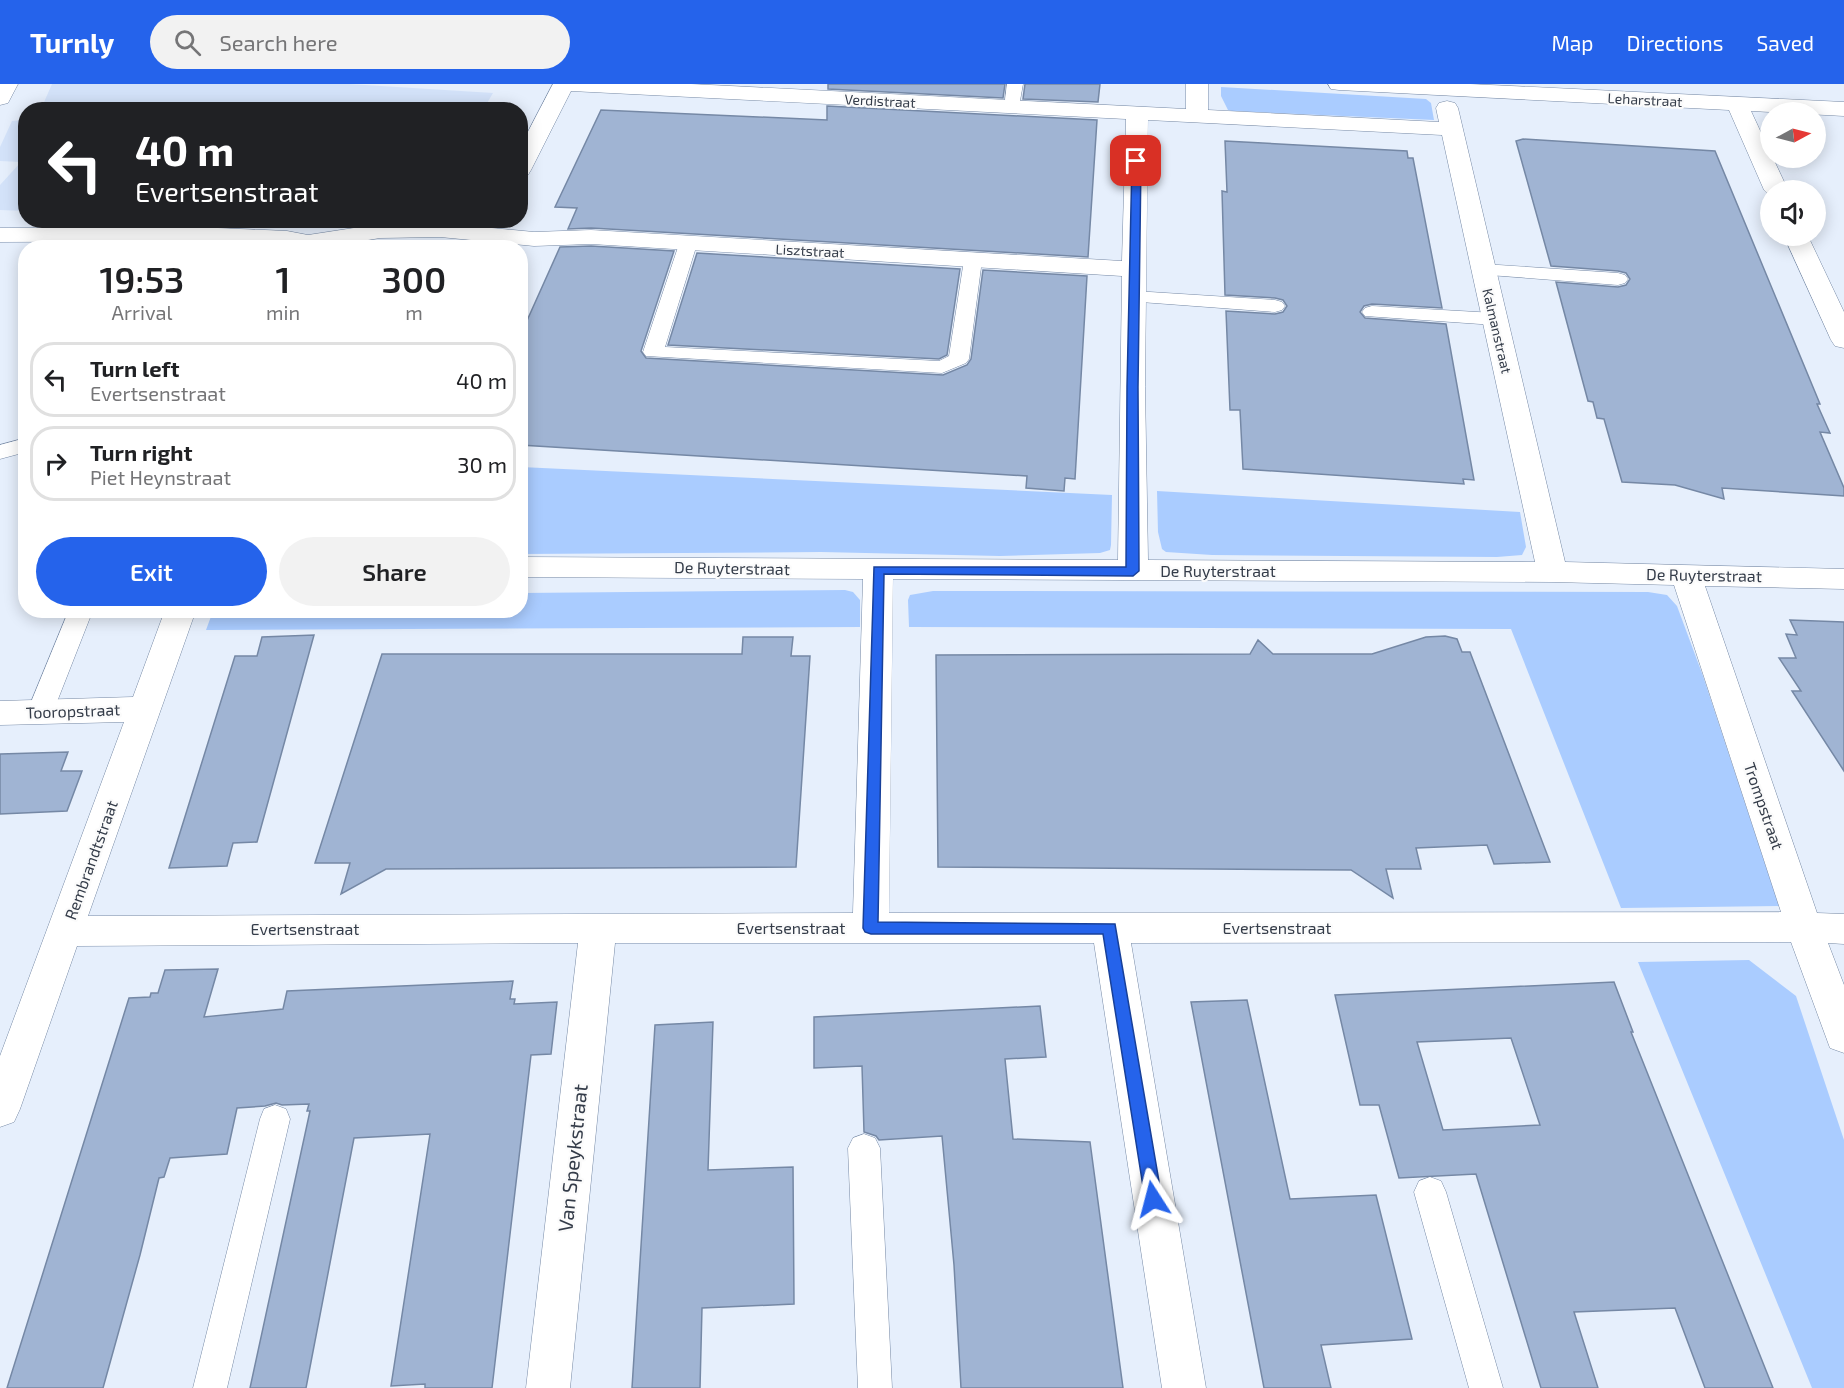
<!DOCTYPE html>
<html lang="en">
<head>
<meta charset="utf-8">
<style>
	body { margin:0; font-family:"Exo 2",sans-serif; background:#f2f2f2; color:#202124; height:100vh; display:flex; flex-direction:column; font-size:22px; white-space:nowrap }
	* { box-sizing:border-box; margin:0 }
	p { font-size:20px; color:#757577 }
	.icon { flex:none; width:33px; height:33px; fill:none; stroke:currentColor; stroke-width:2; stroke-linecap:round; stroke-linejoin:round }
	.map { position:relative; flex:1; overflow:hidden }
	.panel { position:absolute; left:18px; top:156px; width:510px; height:378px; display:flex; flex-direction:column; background:#fff; border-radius:24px; box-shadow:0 3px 15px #0003 }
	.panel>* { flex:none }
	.top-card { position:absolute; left:18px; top:18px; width:510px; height:126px; border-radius:24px; box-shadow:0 3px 15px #0003; background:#202124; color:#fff; overflow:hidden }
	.needle { width:39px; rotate:83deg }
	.tools { position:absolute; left:1760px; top:18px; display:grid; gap:12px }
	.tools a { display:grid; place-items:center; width:66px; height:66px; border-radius:50%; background:#fff; box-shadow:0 3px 15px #0003; font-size:30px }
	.pin { position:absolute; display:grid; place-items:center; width:51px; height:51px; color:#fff; margin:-26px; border-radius:12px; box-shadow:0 3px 9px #0006 }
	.me { position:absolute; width:66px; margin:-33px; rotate:351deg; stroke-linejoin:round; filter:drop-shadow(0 0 4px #0008) }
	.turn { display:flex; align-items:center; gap:21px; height:126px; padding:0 18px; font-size:27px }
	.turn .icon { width:78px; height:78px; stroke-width:2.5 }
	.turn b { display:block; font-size:42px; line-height:51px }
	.eta { display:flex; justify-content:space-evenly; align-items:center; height:102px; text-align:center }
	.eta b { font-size:36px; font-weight:600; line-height:42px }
	.button { display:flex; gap:12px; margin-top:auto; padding:12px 18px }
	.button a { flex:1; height:69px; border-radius:36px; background:#2563eb; color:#fff; font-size:24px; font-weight:600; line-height:69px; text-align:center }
	.button a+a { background:#f2f2f2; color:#202124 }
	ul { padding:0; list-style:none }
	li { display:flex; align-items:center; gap:18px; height:75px; margin:0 12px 9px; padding:0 6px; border:3px solid #e0e0e0; border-radius:24px }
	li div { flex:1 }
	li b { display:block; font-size:22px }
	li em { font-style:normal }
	header { display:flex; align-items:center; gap:36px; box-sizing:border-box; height:84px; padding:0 30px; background:#2563eb; color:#fff }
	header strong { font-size:28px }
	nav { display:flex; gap:33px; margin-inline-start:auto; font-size:21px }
	.search { width:420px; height:54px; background:#f2f2f2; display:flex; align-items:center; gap:15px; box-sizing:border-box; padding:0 21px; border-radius:33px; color:#757577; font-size:22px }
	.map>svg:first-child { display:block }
	.built { fill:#d3e2f9 }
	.green { fill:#acf }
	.building { fill:#a0b4d3; stroke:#7588a5; stroke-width:1.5; fill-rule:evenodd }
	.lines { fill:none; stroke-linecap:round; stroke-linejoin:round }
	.lane-casing { stroke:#7689a5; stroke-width:1 }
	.street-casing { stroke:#7689a5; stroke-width:1 }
	.lane { fill:#fff; fill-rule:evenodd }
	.street { fill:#fff; fill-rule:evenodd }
	.route { fill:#2563eb; stroke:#184099; stroke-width:1.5 }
	.labels { text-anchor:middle; stroke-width:4.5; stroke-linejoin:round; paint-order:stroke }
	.far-street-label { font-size:14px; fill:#343c49; stroke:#fbfbfb }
	.street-label { font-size:16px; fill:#343c49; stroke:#fbfbfb }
	.near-street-label { font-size:20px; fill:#343c49; stroke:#fbfbfb }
</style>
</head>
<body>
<header>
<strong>Turnly</strong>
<div class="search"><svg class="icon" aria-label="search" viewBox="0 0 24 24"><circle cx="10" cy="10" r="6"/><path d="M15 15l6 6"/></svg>Search here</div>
<nav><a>Map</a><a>Directions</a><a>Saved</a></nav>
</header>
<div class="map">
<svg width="1844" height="1304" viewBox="0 0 1844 1304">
	<rect width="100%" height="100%" fill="#e6effc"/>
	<path class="built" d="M52,0h297l144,9 -10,17 -442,-1z
		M25,36v91l-25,-1v-25l21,-23 -21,-1v-14l12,-26z"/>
	<path class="green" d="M1221,3l205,12 5,4 3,17 -202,-9 -4,-1 -7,-14z
		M521,383l591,28 -1,50 -1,5 -10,3 -100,3 -179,-4 -300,2z
		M1157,407l363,21 6,35 -4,8 -25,2 -285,-2 -46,-3 -4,-3 -4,-17z
		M845,506l8,2 7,8v27l-654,3 7,-19 307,-1 1,-17z
		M933,507l715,1 19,3 10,11 26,70 76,230 -158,2 -110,-279 -602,-2 -1,-27 2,-5z
		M1749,876l47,36 48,144v248h-32l-174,-426z"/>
	<path class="building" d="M828,0h177l-2,14 -175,-9z
		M1025,0h75l-2,18 -75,-3z
		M827,22l270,14 -9,137 -497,-29 -23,1 9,-21 -22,-1 46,-97 226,10z
		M1523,55l192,12 105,253h-3l13,29 -10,-1 24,56v8l-122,-8 2,11 -49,-14 -53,-3 -18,-63 -7,-1 -4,-16 -5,-1 -32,-119 62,5 8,-2 4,-6 -4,-6 -8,-2 -67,-5 -35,-125z
		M1225,57l182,10 1,7h5l29,150 -70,-4 -8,2 -4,6 5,6 81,6 28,156 -11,-1 1,5 -221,-15 -3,-59h-10l-4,-99 49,3 8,-2 4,-6 -4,-6 -8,-2 -50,-3 -3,-104 5,1z
		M591,162l83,5 -33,100 5,7 297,17 24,-10 4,-6 12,-89 104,6 -12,203 -10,-1 -1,13 -38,-3 1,-12 -507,-31v-120h5l35,-78z
		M697,169l263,16 -13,86 -8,4 -271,-14z
		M1790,536l54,2v149l-52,-80h9l-22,-33h17l-10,-24 11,1z
		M314,551l-57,207 -24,1 -6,23 -58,2 66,-212h22l5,-19z
		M1445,552l12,3 5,13h8l80,210 -56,2 -7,-19 -71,3 5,21h-35l7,29 -42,-28 -413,-3 -2,-212 314,-1 8,-14 15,14h99l54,-17z
		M743,553h50l-2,19h19l-14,211 -410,2 -45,25 9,-31h-35l67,-209h360z
		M68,668l-7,19h21l-15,40 -67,3v-60z
		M218,885l-14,48 79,-8 4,-18 226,-10 -3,18h5l-1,5 43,-2 -6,52 -20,1 -39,333h-67v-4l-34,2 39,-252 -76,4 -48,250h-56l60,-277h-3l2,-7 -27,1 -6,-2 -11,3 -28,2 -10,46 -57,4 -6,19 -5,1 -19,77 -37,133h-96l122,-390 21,-1 1,-4h7l7,-23z
		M1614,898l19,50h-2l142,356h-68l-30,-80 -101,4 24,76h-57l-65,-214 -77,4 -20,-73h-19l-25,-110zM1511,954l29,87 -97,5 -26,-88z
		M1247,916l43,199 86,-4 36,144 -91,6 10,43h-67l-73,-386z
		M1040,922l6,51 -41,2 8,80 77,3 33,246h-162l-7,-123 -12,-129 -63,4 -3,-4 -12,-4 -2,-66 -48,2v-51z
		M713,938l-5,148 85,-3 1,137 -92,4 -2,80h-68l23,-363z"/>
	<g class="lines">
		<g class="lane-casing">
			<path id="lane" d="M1007,0h16l-5,28h-12l-2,-4z
				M688,154l7,2 2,4 -32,103 274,14 10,-5 15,-96 2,-4h14l2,4 -13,99 -3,4 -24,10 -296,-17 -3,-4 36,-108 2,-4z
				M1483,180l135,9 7,2 3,4 -3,4 -7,2 -142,-11 -3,-4 3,-4z
				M1134,207l141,9 7,2 3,4 -3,4 -7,2 -148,-11 -3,-4 3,-4z
				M1372,222l123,7 7,2 3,4 -3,4 -7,2 -130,-9 -3,-4 3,-4z
				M26,354v14l-26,7v-14z
				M69,526h24l-40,102 -4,7 -9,2 -9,-2 -4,-7z
				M275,1021l11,4 4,10 -63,269h-34l67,-269 4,-10z
				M864,1050l11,4 5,10 12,240h-34l-10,-240 5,-10z
				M1430,1093l11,4 5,11 57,196h-34l-55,-196 5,-11z"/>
		</g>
		<g class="street-casing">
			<path id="street" d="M0,0h18l-10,19 -8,2z
				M553,0h138l495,25v-25h22v26l231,12 -3,-14 3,-5 8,-2 8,2 3,5 107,454 279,7v20l-139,-3 112,327 27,1v30l-16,-1 16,42v68l-14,-5 -39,-106 -660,1 75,445h-44l-68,-445h-479l-45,445h-44l52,-445 -501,3 -57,163 -6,13 -14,5v-71l124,-334 -124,3v-24l133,-4 32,-87h31l-108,306 765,-3 10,-334 -343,-2v-20l598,3 4,-284 -531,-32 -57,2 -94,-9 -60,1 -60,10 -124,-7 -196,1v-14l196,-1 91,4 21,4 72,-11 60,-1 94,9 57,-2 531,31 4,-142 -555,-28 -40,79 -3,5 -8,2v-30zM1148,36l294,15 93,427 -387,-2 -3,-173zM893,495l659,3 122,3 107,327 -892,1z
				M1328,0h142l374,18v14l-93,-5 19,41v6h3l15,32h-18v6l-6,-6 -35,-80 -390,-20 -8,-1z
				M1784,152h24l36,76v36l-9,-2 -4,-6z"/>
		</g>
		<use href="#lane" class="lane"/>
		<use href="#street" class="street"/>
	</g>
	<path class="route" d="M1136,74l5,3 -3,226 1,184 -6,5 -249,-2 -6,348 237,2 47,275 -3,6 -6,2 -6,-2 -2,-6 -42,-265h-232l-6,-2 -2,-4 11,-361h252l1,-180 5,-226z"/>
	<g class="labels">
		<g class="far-street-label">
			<text transform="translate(1645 16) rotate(3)" y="5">Leharstraat</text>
			<text transform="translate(880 17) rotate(3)" y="5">Verdistraat</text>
			<text transform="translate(810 167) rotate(3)" y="5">Lisztstraat</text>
			<text transform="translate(1497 247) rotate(77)" y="5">Kalmanstraat</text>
		</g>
		<g class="street-label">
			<text transform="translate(732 484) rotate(1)" y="6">De Ruyterstraat</text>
			<text x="1218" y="493">De Ruyterstraat</text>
			<text transform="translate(1704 491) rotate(1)" y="6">De Ruyterstraat</text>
			<text transform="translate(73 627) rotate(-2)" y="6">Tooropstraat</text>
			<text transform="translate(1764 722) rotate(71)" y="6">Trompstraat</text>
			<text transform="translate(91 776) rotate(-70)" y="6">Rembrandtstraat</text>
			<text x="791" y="850">Evertsenstraat</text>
			<text x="1277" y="850">Evertsenstraat</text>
			<text x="305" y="851">Evertsenstraat</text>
		</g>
		<g class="near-street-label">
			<text transform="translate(573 1074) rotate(-84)" y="7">Van Speykstraat</text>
		</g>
	</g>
</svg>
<div class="tools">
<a><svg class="needle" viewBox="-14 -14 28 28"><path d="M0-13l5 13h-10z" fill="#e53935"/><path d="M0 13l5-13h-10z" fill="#757577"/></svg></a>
<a><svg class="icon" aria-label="sound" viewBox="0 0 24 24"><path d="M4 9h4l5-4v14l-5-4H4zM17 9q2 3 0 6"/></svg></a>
</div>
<div class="pin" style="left:1136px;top:77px;background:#d93025"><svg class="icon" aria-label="arrive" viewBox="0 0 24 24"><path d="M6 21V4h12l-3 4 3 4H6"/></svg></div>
<svg class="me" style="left:1153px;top:1115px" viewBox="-20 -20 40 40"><path d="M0-17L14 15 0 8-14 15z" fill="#2563eb" stroke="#fff" stroke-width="4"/></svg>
<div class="top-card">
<div class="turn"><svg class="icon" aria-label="left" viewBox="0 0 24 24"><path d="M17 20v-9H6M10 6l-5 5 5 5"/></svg><div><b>40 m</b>Evertsenstraat</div></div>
</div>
<section class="panel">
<div class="eta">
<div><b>19:53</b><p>Arrival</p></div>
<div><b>1</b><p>min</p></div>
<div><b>300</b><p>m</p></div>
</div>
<ul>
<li><svg class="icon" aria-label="left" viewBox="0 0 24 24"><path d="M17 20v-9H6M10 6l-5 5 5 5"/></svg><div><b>Turn left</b><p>Evertsenstraat</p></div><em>40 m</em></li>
<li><svg class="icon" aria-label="right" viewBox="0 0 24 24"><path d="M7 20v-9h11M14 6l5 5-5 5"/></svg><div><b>Turn right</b><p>Piet Heynstraat</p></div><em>30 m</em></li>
</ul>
<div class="button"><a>Exit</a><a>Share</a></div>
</section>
</div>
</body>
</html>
